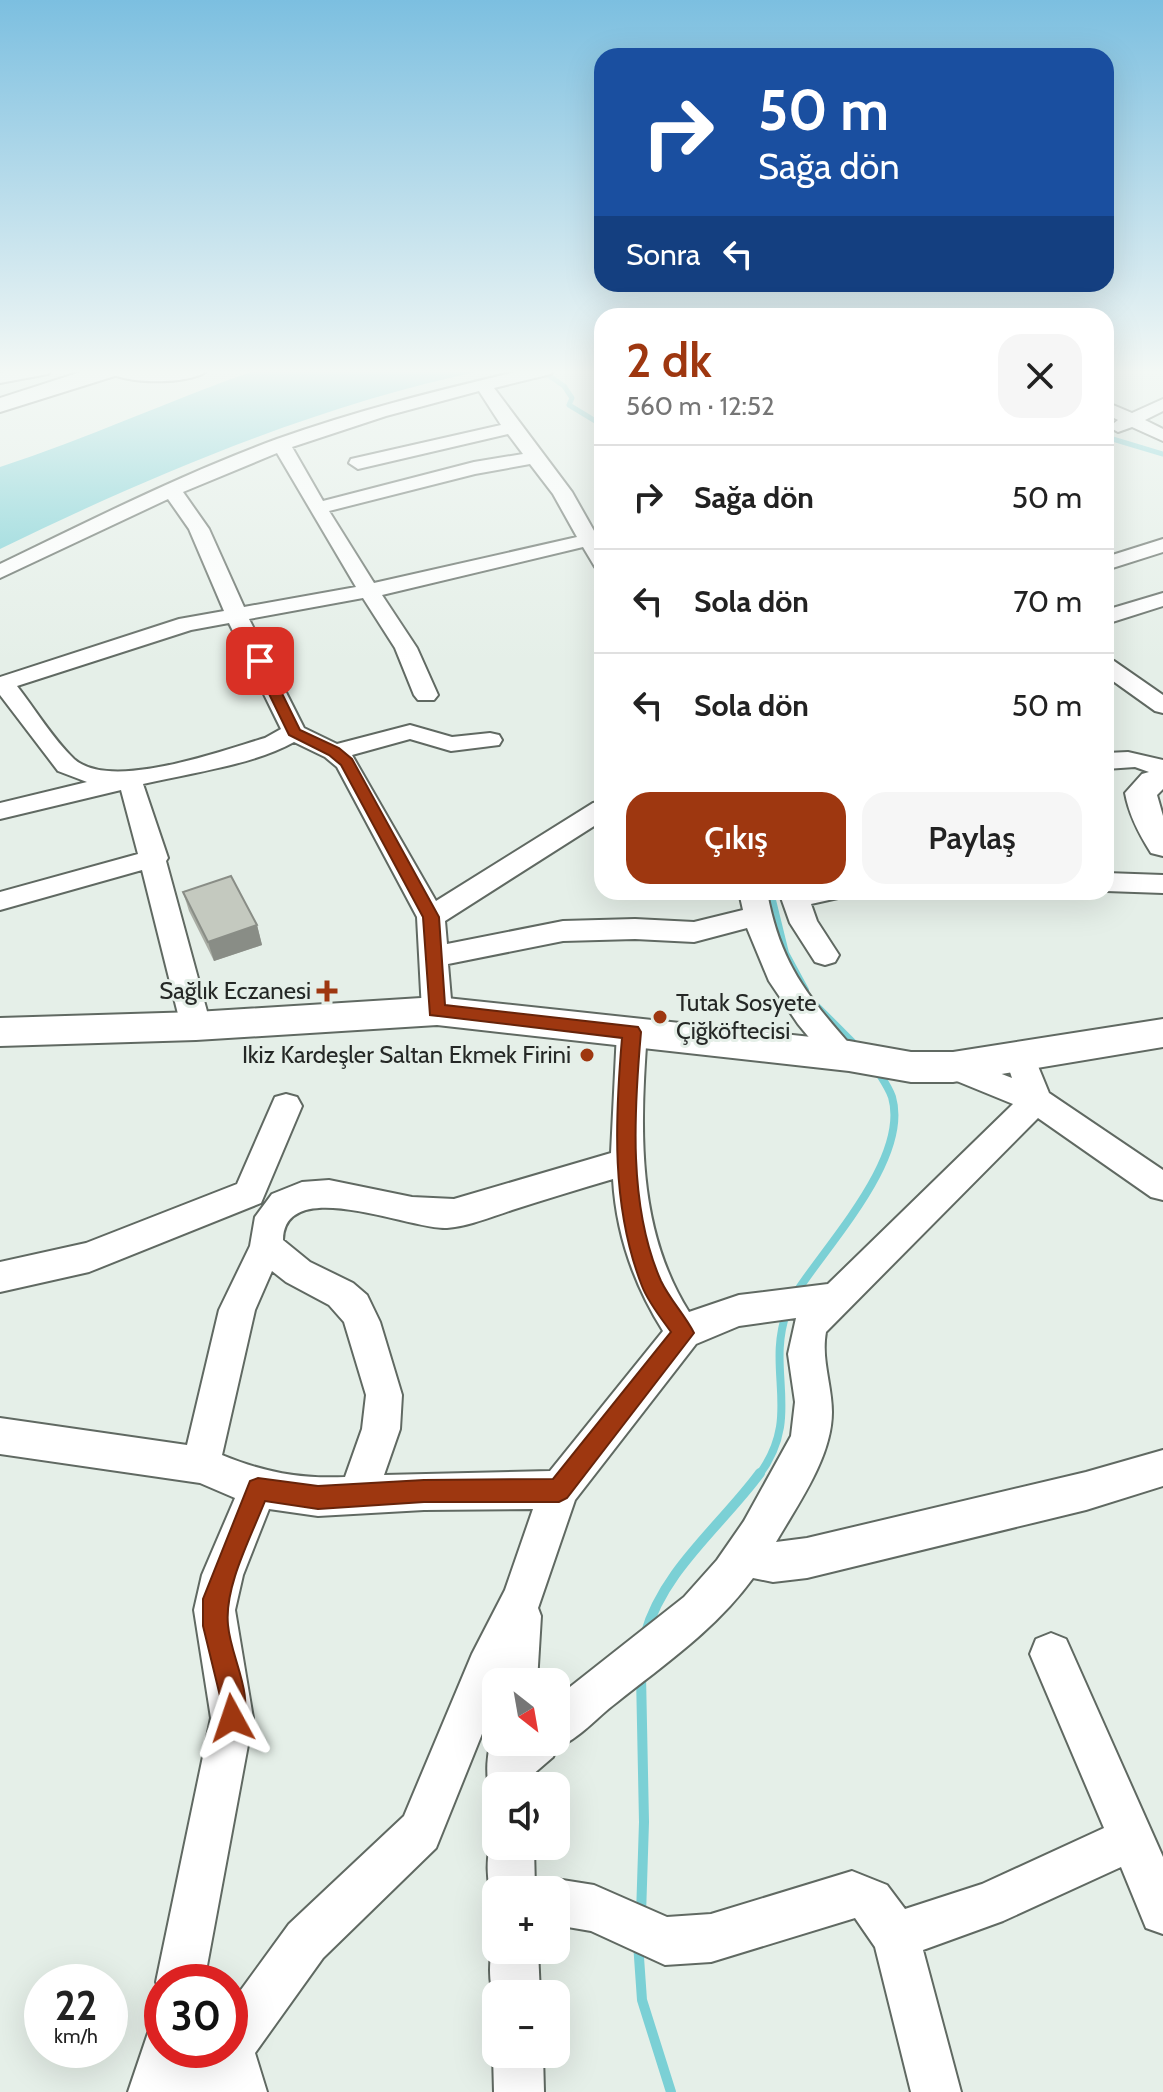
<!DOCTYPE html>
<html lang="tr">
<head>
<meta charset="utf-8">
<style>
	body { margin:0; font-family:Cabin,sans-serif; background:#f6f6f6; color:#222; height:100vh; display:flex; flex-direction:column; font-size:30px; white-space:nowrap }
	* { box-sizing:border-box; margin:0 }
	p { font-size:26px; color:#767676 }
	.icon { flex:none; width:44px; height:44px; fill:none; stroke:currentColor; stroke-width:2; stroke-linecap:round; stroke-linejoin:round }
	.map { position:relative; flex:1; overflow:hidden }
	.details { position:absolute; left:594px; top:308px; width:520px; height:592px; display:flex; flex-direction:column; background:#fff; border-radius:24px; box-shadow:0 8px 32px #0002 }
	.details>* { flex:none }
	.top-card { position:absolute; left:594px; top:48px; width:520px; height:244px; border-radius:24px; box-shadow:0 8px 32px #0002; background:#1a4fa0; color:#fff; overflow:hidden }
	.needle { width:52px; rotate:149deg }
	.tools { position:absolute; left:482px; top:1668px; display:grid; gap:16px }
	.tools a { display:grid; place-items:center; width:88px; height:88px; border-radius:16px; background:#fff; box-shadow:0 8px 32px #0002; font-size:40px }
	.speed { position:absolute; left:24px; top:1964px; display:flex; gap:16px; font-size:40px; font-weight:700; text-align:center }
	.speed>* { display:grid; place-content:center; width:104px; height:104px; border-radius:50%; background:#fff; box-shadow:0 8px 32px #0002; line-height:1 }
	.speed small { font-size:20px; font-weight:400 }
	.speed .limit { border:12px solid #d22; background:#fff; color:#111 }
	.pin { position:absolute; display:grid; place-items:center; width:68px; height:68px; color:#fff; margin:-34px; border-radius:16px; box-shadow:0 4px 12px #0006 }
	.me { position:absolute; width:88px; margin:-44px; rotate:355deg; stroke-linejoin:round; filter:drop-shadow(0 0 6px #0008) }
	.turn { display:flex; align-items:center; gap:28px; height:168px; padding:0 32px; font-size:36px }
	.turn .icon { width:104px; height:104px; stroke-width:2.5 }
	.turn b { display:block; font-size:56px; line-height:68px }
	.then { display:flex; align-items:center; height:76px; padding:0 32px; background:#0003; gap:16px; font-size:30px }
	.round { display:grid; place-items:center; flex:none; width:84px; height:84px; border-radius:24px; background:#f6f6f6 }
	.summary { display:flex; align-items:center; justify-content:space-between; height:136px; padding:0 32px }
	h1 { font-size:48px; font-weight:600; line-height:60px; color:#9e3710 }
	.cta { display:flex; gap:16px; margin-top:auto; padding:16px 32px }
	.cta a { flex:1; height:92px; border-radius:24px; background:#9e3710; color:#fff; font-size:32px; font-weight:600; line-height:92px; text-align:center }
	.cta a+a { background:#f6f6f6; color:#222 }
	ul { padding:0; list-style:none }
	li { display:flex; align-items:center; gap:24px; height:104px; padding:0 32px; border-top:2px solid #e0e0e0 }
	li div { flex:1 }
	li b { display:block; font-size:30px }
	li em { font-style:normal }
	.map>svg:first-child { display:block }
	.water { fill:#7bd0d5 }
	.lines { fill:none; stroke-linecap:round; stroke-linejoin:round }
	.stream-far3 { stroke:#7bd0d5; stroke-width:5 }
	.stream-far2 { stroke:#7bd0d5; stroke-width:6 }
	.stream-far1 { stroke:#7bd0d5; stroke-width:8 }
	.stream { stroke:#7bd0d5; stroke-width:10 }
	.minor-casing { stroke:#606962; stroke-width:4 }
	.major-casing { stroke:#606962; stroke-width:4 }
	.minor { fill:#fff; fill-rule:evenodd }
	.major { fill:#fff; fill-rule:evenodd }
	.wall { fill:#a9ada4 }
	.shaded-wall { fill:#898d86 }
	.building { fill:#c4c9bf; stroke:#898d86; stroke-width:2 }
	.route { fill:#9e3710; stroke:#67240a; stroke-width:2 }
	.poi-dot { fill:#9e3710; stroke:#e5efe8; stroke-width:3 }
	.labels { text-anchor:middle; stroke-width:6; stroke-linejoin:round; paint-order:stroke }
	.poi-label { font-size:24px; fill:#252826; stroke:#e5efe8; text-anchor:end }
</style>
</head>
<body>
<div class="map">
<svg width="1163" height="2092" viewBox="0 0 1163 2092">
	<rect width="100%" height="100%" fill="#e5efe8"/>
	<path class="water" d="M257,370h228c-168,35 -331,104 -485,179v-82c87,-28 170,-67 257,-97z"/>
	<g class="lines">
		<path class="stream-far3" d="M541,370l23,16 8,12 -3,7 33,20
			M1106,437l57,17"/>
		<path class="stream-far2" d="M771,892l15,61 20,37"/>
		<path class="stream-far1" d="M814,1004l45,45
			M794,1296c31,-50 116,-137 98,-199 -3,-9 -10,-19 -15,-27
			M759,1475c44,-59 6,-103 28,-164"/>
		<path class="stream" d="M645,1635c18,-65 76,-109 115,-162
			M641,1675l3,147 -3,93
			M638,1943l4,57 29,92"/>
		<g class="minor-casing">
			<path id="minor" d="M14,370h36l-2,4 -48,9v-10z
				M105,370h103c-16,15 -86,15 -103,0z
				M523,370h30l-2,4 -57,14 78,104 30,53v24l-7,-2 -12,-20 -201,48 35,53 21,47 -4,5h-16l-4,-5 -19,-47 -32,-50 -114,21 55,109 33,16 73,-19 42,12 38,-4 9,2 3,5 -3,5 -48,6 -41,-12 -58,16 84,146 157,-98 9,-2v20l-157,100 2,23 116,-23 72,-2 59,3 49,-12 -4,-18h28c13,71 39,102 85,155l4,8 -4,8 -11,3 -11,-3 -32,-39 -29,-43 -22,-53 -53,14 -59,-3 -72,2 -115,23 4,47 -5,8 -10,3 -10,-3 -5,-8 -5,-94 -80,-150 -12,-10 -31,-15c-41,23 -104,31 -151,42l25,74 -2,3 45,165 -5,8 -10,3 -10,-3 -5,-8 -39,-156 -142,40v-18l138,-38 -17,-64 -121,29v-16l87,-21 -29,-11 -58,-76v-18l179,-58 45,-8 -35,-82 -21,-30 -168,79v-14c91,-44 182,-90 277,-125 80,-29 163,-49 246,-69zM479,391l22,34 -150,34 -2,4 9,6 150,-35 15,20 -49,8 -151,39 -31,-54 94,-31zM277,453l79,134 -112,20 -35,-78 -26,-37zM530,464l23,30 24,43 -203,46 -45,-72 146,-37zM229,623l52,106 -16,9c-42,12 -154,54 -191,21 -21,-20 -39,-50 -57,-73l174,-56z
				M1163,399v12l-18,9 18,9v12l-31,-14 -14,5 -9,-5 9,-7 -12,-6v-12l26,11z
				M1163,539v13l-57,18v-13z
				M1163,593v13l-57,18v-14z
				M1106,659l8,2 49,34v18l-8,-2 -49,-35z
				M1128,752l35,8v17l-28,-10 -29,2v-16z
				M1106,873l57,2v18l-57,-2z
				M779,892h63l-4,6 -27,6 6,17 22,34 -4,7 -10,3 -10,-3 -25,-39z
				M632,1021l11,3 4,8c-7,96 -11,196 42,280l50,-17 89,-11 185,-180 -71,-29 -4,-8 4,-8 11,-4 59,23 -7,-21 4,-8 11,-3 11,3 18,44 114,77v30l-12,-3 -113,-79 -212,214c-5,28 6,53 6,80 0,45 -34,92 -56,130l31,-4 279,-66 77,-22v36l-77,24 -279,68 -34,4 -20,-4c-38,52 -87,85 -137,125 -20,15 -36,35 -59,45l-4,9 -22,19v10h-35v17l-3,-1c-9,-24 -7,-52 3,-75v15h60v-44l128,-101 33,-37 27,-39 47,-85 4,-34 -7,-48 8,-36 -57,8 -43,18 -121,156 -37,108 3,8 -4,66h-41v17l-60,149 -113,110 -68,95 12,39h-139l20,-59 14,-6v23h28l-1,4 3,-4h38v-45l59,-81 115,-108 68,-162 33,-64 28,-81 -109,1 -106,6 -49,-7 -26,66 -8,35 18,108 -49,264h-42v15l-6,-15 55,-264 -17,-108 8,-35 33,-77 -35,-15 -200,-29v-36l187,27 32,-135 31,-64 5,-29 17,-23 30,-12 27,-2 83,17 42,2 157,-46 6,-121 4,-8zM613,1179c3,54 21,106 50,152l-113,140 -166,4 16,-46 2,-34 -22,-73 -13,-27 -14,-12 -43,-21 -27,-22c1,-66 128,-10 164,-12 22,-2 44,-11 65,-18 34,-11 67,-21 101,-31zM272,1271l14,11 43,23 15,17 22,73 -4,34 -17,48c-45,2 -82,-5 -123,-22l33,-145z
				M286,1094l11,3 5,9 -41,97 -172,69 -89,20v-30l86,-19 151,-59 38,-87z
				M1051,1633l15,6 97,218v77l-17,-6 -25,-61 -118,54 -80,29 38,142h-50l-36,-145 -20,-29 -144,44 -46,3 -74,-34 -35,-6v-35h-18l2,-4 16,-7 38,6 73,32 44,-3 141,-43 35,14 18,24 77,-25 122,-56 -74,-174 6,-15z
				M495,1830l1,16h38l1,44h-39v17c-11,-24 -11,-53 -1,-77z
				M496,1936v14h42l2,44h-44v10c-8,-20 -8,-48 0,-68z
				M496,2047v7h47l1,38h-50l-1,-38z"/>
		</g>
		<g class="major-casing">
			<path id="major" d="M87,370h34l-3,5 -118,37v-14z
				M1163,768v21l-6,6 6,21v40l-12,-3c-12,-19 -22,-38 -26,-60l17,-19z
				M437,997l412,44 62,11h42l210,-33v28l-210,35h-42l-62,-11 -412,-46 -241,15 -196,6v-28l196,-6z"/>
		</g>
		<use href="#minor" class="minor"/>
		<use href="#major" class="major"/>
	</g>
	<path class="wall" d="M183,892l74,33 5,20 -48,16 -25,-50z"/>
	<path class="shaded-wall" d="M257,925l5,20 -48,16 -6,-19z"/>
	<path class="building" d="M231,876l26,49 -49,17 -25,-50z"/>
	<linearGradient id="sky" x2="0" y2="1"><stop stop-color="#7cbfe0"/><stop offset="0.56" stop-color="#f3f8f5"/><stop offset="1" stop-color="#f3f8f5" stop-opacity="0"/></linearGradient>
	<rect width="1163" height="663" fill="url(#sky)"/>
	<path class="route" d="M260,657l6,4 34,69 39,18 13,11 87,158 6,88 193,22 3,5c-7,79 -13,175 20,249 9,19 24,34 33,52l-127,165 -8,4h-135l-106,7 -53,-8c-14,36 -41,86 -37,124 3,34 27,69 13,103l-9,3 -9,-3 -4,-10 1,-22 -17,-70v-27l47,-118 8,-3 60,8 106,-6 129,-1 118,-147c-10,-14 -23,-30 -29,-46 -31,-79 -27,-166 -20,-248l-192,-23 -7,-98 -82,-152 -12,-10 -40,-20 -36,-74z"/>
	<g class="poi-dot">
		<path d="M323 979h8v8h8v8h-8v8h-8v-8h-8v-8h8z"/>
		<circle cx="660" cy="1017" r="8"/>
		<circle cx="587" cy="1055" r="8"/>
	</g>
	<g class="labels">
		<g class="poi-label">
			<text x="311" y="999">Sağlık Eczanesi</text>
			<text x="676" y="1011" text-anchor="start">Tutak Sosyete<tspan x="676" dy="28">Çiğköftecisi</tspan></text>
			<text x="571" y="1063">Ikiz Kardeşler Saltan Ekmek Firini</text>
		</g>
	</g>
</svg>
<div class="tools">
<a><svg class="needle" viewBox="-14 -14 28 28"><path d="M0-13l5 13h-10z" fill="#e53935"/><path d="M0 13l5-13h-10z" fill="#767676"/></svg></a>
<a><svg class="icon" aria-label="sound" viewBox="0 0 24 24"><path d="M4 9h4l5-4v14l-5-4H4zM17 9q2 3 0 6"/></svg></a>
<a>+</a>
<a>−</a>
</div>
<div class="speed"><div>22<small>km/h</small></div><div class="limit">30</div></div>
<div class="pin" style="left:260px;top:661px;background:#d93025"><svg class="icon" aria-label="arrive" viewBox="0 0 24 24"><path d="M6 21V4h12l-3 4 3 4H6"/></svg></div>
<svg class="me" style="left:232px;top:1718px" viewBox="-20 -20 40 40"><path d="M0-17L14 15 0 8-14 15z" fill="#9e3710" stroke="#fff" stroke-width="4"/></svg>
<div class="top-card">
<div class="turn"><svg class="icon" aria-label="right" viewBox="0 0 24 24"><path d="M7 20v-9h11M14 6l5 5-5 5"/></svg><div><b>50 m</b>Sağa dön</div></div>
<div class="then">Sonra<svg class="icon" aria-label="left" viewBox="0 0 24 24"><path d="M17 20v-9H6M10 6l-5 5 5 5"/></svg></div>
</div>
<section class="details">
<div class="summary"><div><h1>2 dk</h1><p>560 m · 12:52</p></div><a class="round"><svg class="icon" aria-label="close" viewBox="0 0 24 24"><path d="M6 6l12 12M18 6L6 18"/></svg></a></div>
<ul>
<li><svg class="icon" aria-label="right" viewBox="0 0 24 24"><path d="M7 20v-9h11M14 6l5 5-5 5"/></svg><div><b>Sağa dön</b></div><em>50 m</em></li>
<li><svg class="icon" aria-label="left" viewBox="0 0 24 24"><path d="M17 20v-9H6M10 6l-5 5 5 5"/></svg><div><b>Sola dön</b></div><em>70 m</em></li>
<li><svg class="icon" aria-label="left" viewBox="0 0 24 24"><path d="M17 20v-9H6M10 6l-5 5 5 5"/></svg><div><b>Sola dön</b></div><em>50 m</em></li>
</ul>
<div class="cta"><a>Çıkış</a><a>Paylaş</a></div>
</section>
</div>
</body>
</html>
